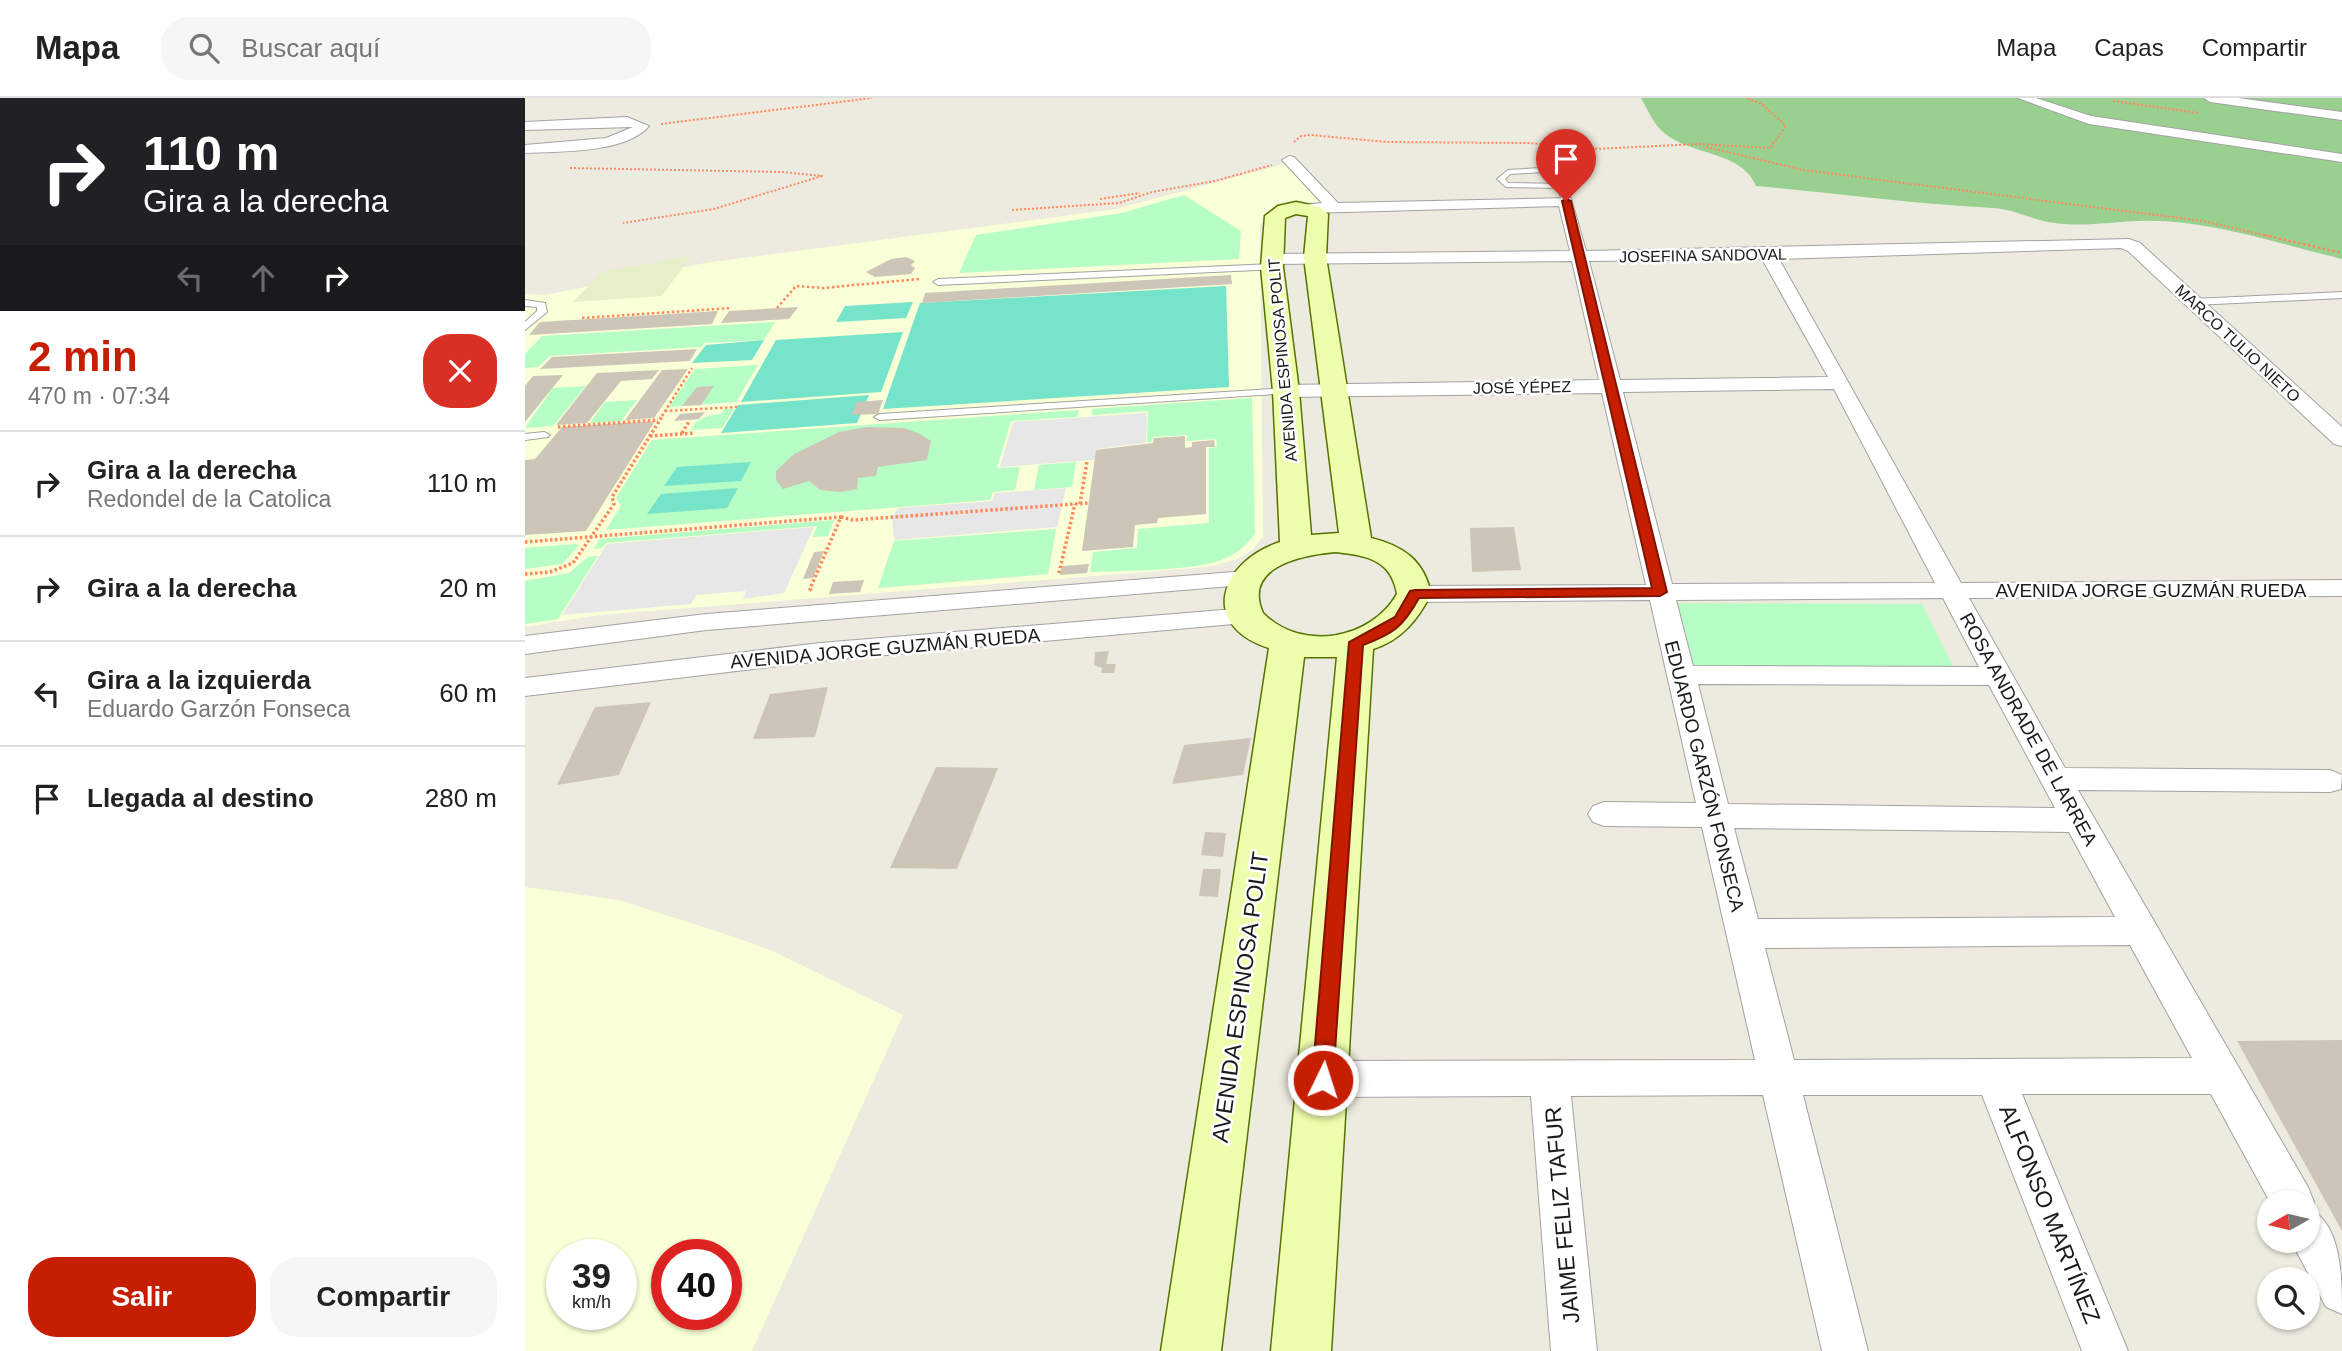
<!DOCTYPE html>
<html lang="es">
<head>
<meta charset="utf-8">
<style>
	body { margin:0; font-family:Arial,sans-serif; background:#f6f6f6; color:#222; height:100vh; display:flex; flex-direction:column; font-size:26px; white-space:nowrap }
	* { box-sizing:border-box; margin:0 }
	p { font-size:23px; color:#767676 }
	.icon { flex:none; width:38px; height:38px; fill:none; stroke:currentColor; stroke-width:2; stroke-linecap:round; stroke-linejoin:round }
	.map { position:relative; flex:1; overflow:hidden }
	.sheet { display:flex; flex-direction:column; background:#fff; width:525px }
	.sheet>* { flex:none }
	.guide { background:#202124; color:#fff; overflow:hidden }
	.needle { width:46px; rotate:262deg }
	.buttons { position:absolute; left:1732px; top:1092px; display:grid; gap:14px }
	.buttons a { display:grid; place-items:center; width:63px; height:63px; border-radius:50%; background:#fff; box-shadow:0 2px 5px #0004; font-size:35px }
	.speed { position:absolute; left:21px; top:1141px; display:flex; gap:14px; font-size:35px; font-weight:700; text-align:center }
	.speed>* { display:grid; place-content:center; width:91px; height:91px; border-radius:50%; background:#fff; box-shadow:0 2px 5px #0004; line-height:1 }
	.speed small { font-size:18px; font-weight:400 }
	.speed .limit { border:10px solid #d22; background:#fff; color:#111 }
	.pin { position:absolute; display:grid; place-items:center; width:60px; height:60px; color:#fff; margin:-72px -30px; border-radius:50% 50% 50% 0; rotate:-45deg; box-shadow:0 0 7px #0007 }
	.pin .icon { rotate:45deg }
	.me { position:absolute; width:77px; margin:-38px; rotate:4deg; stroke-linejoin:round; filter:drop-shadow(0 0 5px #0008) }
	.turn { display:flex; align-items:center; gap:24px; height:147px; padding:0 28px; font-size:32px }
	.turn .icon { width:91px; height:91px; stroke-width:2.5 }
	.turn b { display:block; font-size:49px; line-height:60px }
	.lanes { display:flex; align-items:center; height:66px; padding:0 28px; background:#0003; justify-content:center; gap:35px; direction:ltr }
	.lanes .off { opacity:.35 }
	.round { display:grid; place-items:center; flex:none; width:74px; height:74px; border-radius:28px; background:#f6f6f6 }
	.summary { display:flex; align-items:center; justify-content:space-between; height:119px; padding:0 28px }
	h1 { font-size:42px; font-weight:600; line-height:52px; color:#c51e00 }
	.cta { display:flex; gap:14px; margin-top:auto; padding:14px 28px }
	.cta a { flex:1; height:80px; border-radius:28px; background:#c51e00; color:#fff; font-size:28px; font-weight:600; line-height:80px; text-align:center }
	.cta a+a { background:#f6f6f6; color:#222 }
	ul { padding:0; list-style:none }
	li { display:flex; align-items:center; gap:21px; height:105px; padding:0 28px; border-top:2px solid #e0e0e0 }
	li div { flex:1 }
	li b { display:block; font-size:26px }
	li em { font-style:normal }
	header { display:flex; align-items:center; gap:42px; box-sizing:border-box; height:98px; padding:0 35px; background:#fff; border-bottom:2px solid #e0e0e0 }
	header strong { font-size:33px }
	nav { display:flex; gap:38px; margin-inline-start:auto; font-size:24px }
	.search { width:490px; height:63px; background:#f6f6f6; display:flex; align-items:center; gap:18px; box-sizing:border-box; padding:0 24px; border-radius:28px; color:#767676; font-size:26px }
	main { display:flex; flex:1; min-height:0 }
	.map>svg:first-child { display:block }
	.education { fill:#f9ffd6; fill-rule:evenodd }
	.farmland { fill:#e6efc7 }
	.forest { fill:#99d090 }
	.park { fill:#b6fdc6 }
	.pitch { fill:#75e4ca }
	.parking { fill:#e7e7e7 }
	.building { fill:#cdc5b8 }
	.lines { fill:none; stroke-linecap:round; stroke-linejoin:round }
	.lane-casing { stroke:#a2a2a2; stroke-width:2 }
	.street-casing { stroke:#a2a2a2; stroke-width:2 }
	.secondary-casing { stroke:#557300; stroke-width:3 }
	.path-far2 { stroke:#ff885e; stroke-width:2; stroke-dasharray:2 2; stroke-linecap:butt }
	.path-far1 { stroke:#ff885e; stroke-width:2.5; stroke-dasharray:2.5 2.5; stroke-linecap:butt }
	.path { stroke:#ff885e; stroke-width:3.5; stroke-dasharray:2.5 2.5; stroke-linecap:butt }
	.lane { fill:#fff; fill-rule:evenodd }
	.street { fill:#fff; fill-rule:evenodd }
	.secondary { fill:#edfeac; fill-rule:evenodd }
	.route { fill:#c51e00; stroke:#801400; stroke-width:2 }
	.labels { text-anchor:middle; stroke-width:5; stroke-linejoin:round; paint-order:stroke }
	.far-street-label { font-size:16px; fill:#1b1b1b; stroke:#fff }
	.street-label { font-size:19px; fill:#1b1b1b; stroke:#fff }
	.near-street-label { font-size:23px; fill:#1b1b1b; stroke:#fff }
</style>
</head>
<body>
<header>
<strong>Mapa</strong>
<div class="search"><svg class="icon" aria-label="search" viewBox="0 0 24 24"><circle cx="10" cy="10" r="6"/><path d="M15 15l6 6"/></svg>Buscar aquí</div>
<nav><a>Mapa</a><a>Capas</a><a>Compartir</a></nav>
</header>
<main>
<section class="sheet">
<div class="guide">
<div class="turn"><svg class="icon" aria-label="right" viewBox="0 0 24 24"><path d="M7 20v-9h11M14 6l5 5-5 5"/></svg><div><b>110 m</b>Gira a la derecha</div></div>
<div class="lanes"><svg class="icon off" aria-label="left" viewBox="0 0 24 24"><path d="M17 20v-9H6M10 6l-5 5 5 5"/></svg><svg class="icon off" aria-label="ahead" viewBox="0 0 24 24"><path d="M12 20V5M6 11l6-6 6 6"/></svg><svg class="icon" aria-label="right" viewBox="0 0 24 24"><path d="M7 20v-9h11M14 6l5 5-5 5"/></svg></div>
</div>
<div class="summary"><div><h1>2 min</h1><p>470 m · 07:34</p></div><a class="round" style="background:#d93025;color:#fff"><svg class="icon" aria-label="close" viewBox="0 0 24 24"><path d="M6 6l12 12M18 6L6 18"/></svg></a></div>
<ul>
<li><svg class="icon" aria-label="right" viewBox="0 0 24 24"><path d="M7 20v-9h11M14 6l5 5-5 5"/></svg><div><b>Gira a la derecha</b><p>Redondel de la Catolica</p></div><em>110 m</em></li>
<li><svg class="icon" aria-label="right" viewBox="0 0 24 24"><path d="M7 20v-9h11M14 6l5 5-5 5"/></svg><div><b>Gira a la derecha</b></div><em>20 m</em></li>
<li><svg class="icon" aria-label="left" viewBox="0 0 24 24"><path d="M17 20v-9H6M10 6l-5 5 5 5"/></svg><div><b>Gira a la izquierda</b><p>Eduardo Garzón Fonseca</p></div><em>60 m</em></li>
<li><svg class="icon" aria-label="arrive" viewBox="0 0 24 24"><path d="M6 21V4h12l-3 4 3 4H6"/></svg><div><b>Llegada al destino</b></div><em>280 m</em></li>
</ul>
<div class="cta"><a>Salir</a><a>Compartir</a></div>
</section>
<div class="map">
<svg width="1817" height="1253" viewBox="0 0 1817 1253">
	<rect width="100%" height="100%" fill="#edebdf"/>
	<path class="education" d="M763,65l38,38 -31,3 -23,8 -12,13 3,312 -12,14 -16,9 -28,7 -606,48 -76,12v-333l20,1 160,-32 411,-54z
		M0,789l94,13 109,35 45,16 130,64 -151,336h-227zM37,1157h59v59h-59zM142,1157h59v59h-59z"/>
	<path class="farmland" d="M166,158l-29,40 -89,6 29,-30z"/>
	<path class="forest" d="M1116,0h701v161c-62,-15 -139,-41 -203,-38 -29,1 -55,6 -84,2 -21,-2 -41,-14 -62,-15 -79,-4 -158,-15 -237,-22 -14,-36 -68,-30 -94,-55 -9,-8 -15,-23 -21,-33z"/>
	<path class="park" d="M659,97l57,36 -2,28 -280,14 17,-38 146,-22z
		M250,224l-11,18 -60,3 -3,4 -151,9 -12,11 -13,1v-14l17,-18z
		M233,267l-22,37 -67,5 26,-38z
		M61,288l-33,40 -28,2 28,-40z
		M727,300l3,136c-8,10 -17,19 -29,24 -31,14 -100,12 -136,14l3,-20 44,-4 1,-19 71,-6v-75l8,-1 -1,-8 -29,2v-6l-34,2 -1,5h-5l1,-31 -56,4v-6z
		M112,302l-16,21 -31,2 15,-21z
		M199,311h10l-12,19 -31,2c7,-13 15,-14 30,-16z
		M554,312l-2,7 -66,4 -14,47 23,-1 -5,23 -22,2 -3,8 -384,30 15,-24 -5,-8 36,-58z
		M551,364l-4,25 -38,3 5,-25z
		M309,422l-6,16 -15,1 4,-11 -211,17 -4,5 -8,1 6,-10z
		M531,431l-8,45 -170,14 16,-47z
		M51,446l3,1 -17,19 -37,5v-21z
		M73,458l-40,63 -33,5v-43l44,-8 19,-16z
		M1149,505l248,1 36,72 -266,-1z"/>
	<path class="pitch" d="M701,188l3,101 -346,22 37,-106z
		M388,204l-7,16 -70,4 9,-16z
		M378,234l-22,60 -140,10 35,-62z
		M239,242l-12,20 -60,3 14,-18z
		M344,297l-12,28 -136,10 17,-28z
		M226,364l-10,19 -77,5 13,-19z
		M213,390l-11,20 -80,6 14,-20z"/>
	<path class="parking" d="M622,315l-1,30 -49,6 -3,11 -94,7 13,-45z
		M541,390l-9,39 -163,13 -2,-23 6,-9 94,-7 3,-8z
		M289,429l-30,66 -41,6 3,-8 -50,4 -5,9 -129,11 45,-71z"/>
	<path class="building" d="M381,159l9,4 -4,4 4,3 -4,6 -36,3 -9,-5 25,-13z
		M706,177l1,9 -310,19 3,-10z
		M273,209l-9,12 -68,4 8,-12z
		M193,213l-6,13 -183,11 11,-13z
		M172,251l-7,12 -150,8 12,-12z
		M163,271l-34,49 -29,2 37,-50z
		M134,272l-7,9 -31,2 -34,42 -31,2 41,-52z
		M38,277l-38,47v-36l8,-10z
		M189,288l-13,19 -19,1 15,-19z
		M358,302l-5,14 -27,1 6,-13z
		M180,314l-6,7 -25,2 6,-7z
		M130,323l-69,110 -61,4v-75l10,-1 27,-32z
		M342,329l37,1 16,6 11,7 -4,19 -49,7 -2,9 -18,2 -1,11 -17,3 -20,-2 -11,-9 -26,8 -7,-9v-9l18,-17 45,-22z
		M660,338v12l7,-1v-5l22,-2 1,7h-9v67l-48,4 -1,5 -22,2 -2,22 -51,4 14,-101 57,-7 1,-5z
		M989,429l7,43 -49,2 -2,-44z
		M299,453l-11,27 -10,1 11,-27z
		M564,466l-2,9 -27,2 2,-9z
		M339,482l-4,12 -31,2 4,-12z
		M584,553l-3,13h10l-2,9h-13l1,-5 -8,-3 1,-13z
		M303,589l-13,50 -62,2 17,-45z
		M126,604l-32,73 -62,10 38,-78z
		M726,640l-8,37 -71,9 12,-39z
		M411,669l62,1 -41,101 -67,-1z
		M680,734l21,1 -3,24 -22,-2z
		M678,771h18l-3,28 -19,-1z
		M1817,942v191l-105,-190z"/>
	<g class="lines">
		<g class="lane-casing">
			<path id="lane" d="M1048,68l3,4 -66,4 -5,5 3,4 56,1 6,17 -4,2 -4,-2 -4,-13 -52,-1 -9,-8 11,-9z
				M747,166l3,1v4l-337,16 -5,-3 5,-3z
				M1817,194v6l-148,7 -5,-3 5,-3z
				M0,202l20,3 2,9 -22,18v-8l12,-11v-4l-12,-1z
				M761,290l4,1v4l-410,27 -6,-3 6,-3z
				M19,334l6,3 -2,2 -23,3v-6z"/>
		</g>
		<g class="street-casing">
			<path id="street" d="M1493,0h18l55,18 251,38v8l-253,-38z
				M1679,0h34l104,14v8l-132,-18z
				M102,19l22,9c-24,28 -90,25 -124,27v-8l81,-7 27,-11 -108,3v-8z
				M764,58l5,1 44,46 233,-5 15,53 543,-12 11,4 202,184v19l-8,-2 -206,-193 -7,-3 -342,11 182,324 381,-3v16l-373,2 96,170 265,2 12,5 -1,14 -11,3 -252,-2 230,397 6,15 -3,8c31,16 31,69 31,104l-16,-7 -35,-66h17v-39h-38l-59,-108h-189l106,257h-46l-100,-256h-179l65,256h-46l-59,-256 -192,1 26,255h-46l-20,-255 -208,1 -14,-5 -6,-13 6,-13 14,-5 432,-1 -53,-233 -98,-1 -11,-4 -5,-8 5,-8 11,-4 92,1 -46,-203 -236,2 -9,-2 -4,-6 4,-6 9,-2 232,-1 -44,-192 -316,4 -10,-6 10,-6 313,-5 -27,-119 -300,3 -8,-5 8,-5 298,-3 -11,-45 -250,7 -6,-2v-6l19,-2 -40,-43zM1237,161l66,118 -208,3 -31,-119zM1309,291l101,194 -263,1 -49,-192zM1418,500l36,69 -286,-1 -17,-66zM1173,586l291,1 66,123 -327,-4zM1209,730l335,4 46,85 -357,2zM1605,847l62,113 -398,2 -29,-112z
				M721,473l9,3 4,5 -4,5 -549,46 -181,24v-18l181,-22z
				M722,510l9,2 4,6 -4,6 -436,39 -295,35v-18l295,-35z"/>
		</g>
		<g class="secondary-casing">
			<path id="secondary" d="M771,104l24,5 8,7 -2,43 45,281c32,8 53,22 60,56 -13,25 -29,46 -58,55l-42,702h-60l66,-694h-33l-83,694h-60l108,-703c-70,-22 -50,-86 11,-106l-7,-151 -12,-124 4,-51 13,-10zM771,116l12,2 -4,41 35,276 -28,2 -12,-144 -16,-124 2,-49zM811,454c31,4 55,7 61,42 -26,46 -96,58 -134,19 -21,-47 40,-58 73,-61z"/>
		</g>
		<path class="path-far2" d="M1588,3l85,12
			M136,26l211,-26
			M769,44l7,-6 10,-1 76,7 143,1 64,6 105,-5 71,4 16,-22 -24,-22 -16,-6
			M1181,49l97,23 400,51 69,16
			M45,70l212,4 40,4 -108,33 -91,14
			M575,101l40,-6
			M487,112l107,-7 33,-11 63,-11 57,-16"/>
		<path class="path-far1" d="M1739,137l78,18
			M252,210l19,-22 27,2 96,-9
			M57,220l149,-10
			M140,313l72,-4
			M137,318l30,-48"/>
		<path class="path" d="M33,329l100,-7
			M157,335l8,-13
			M125,338l45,-3
			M555,406l7,-43
			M316,419l12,3 236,-17
			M0,444l316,-25 -31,72 2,2
			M534,475l16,-69
			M0,476l25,-2 23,-9 41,-59 -2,-7 51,-82"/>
		<use href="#lane" class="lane"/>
		<use href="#street" class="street"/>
		<use href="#secondary" class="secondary"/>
	</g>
	<path class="route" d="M1041,101l5,2 96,391 -7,4 -241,2c-16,29 -26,36 -56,47l-30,435 -3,6 -7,3 -8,-3 -3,-6 37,-438 46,-25 15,-26 5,-1 237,-2 -90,-387z"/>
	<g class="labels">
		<g class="far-street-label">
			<text transform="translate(1178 157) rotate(-1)" y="6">JOSEFINA SANDOVAL</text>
			<text transform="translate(1713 245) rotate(43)" y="6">MARCO TULIO NIETO</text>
			<text transform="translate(757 262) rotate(-95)" y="6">AVENIDA ESPINOSA POLIT</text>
			<text transform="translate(997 289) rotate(-1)" y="6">JOSÉ YÉPEZ</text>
		</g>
		<g class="street-label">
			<text x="1626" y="499">AVENIDA JORGE GUZMÁN RUEDA</text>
			<text transform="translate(360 550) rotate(-5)" y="7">AVENIDA JORGE GUZMÁN RUEDA</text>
			<text transform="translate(1504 631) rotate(61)" y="7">ROSA ANDRADE DE LARREA</text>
			<text transform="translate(1180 678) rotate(76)" y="7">EDUARDO GARZÓN FONSECA</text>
		</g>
		<g class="near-street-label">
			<text transform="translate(715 899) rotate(-82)" y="8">AVENIDA ESPINOSA POLIT</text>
			<text transform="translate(1525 1116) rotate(68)" y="8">ALFONSO MARTÍNEZ</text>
			<text transform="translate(1037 1117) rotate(-95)" y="8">JAIME FELIZ TAFUR</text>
		</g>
	</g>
</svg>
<div class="buttons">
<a><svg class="needle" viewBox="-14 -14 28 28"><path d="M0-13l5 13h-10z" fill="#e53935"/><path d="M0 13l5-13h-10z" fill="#767676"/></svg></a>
<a><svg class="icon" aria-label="search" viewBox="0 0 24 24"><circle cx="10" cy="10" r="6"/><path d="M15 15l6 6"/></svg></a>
</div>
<div class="speed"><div>39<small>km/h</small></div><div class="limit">40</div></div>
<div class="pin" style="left:1041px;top:103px;background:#d93025"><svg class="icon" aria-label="arrive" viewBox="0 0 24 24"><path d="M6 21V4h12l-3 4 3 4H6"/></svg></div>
<svg class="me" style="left:798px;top:982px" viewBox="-20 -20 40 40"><circle r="17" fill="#c51e00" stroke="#fff" stroke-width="3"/><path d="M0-11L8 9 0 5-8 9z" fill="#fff"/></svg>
</div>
</main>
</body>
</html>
